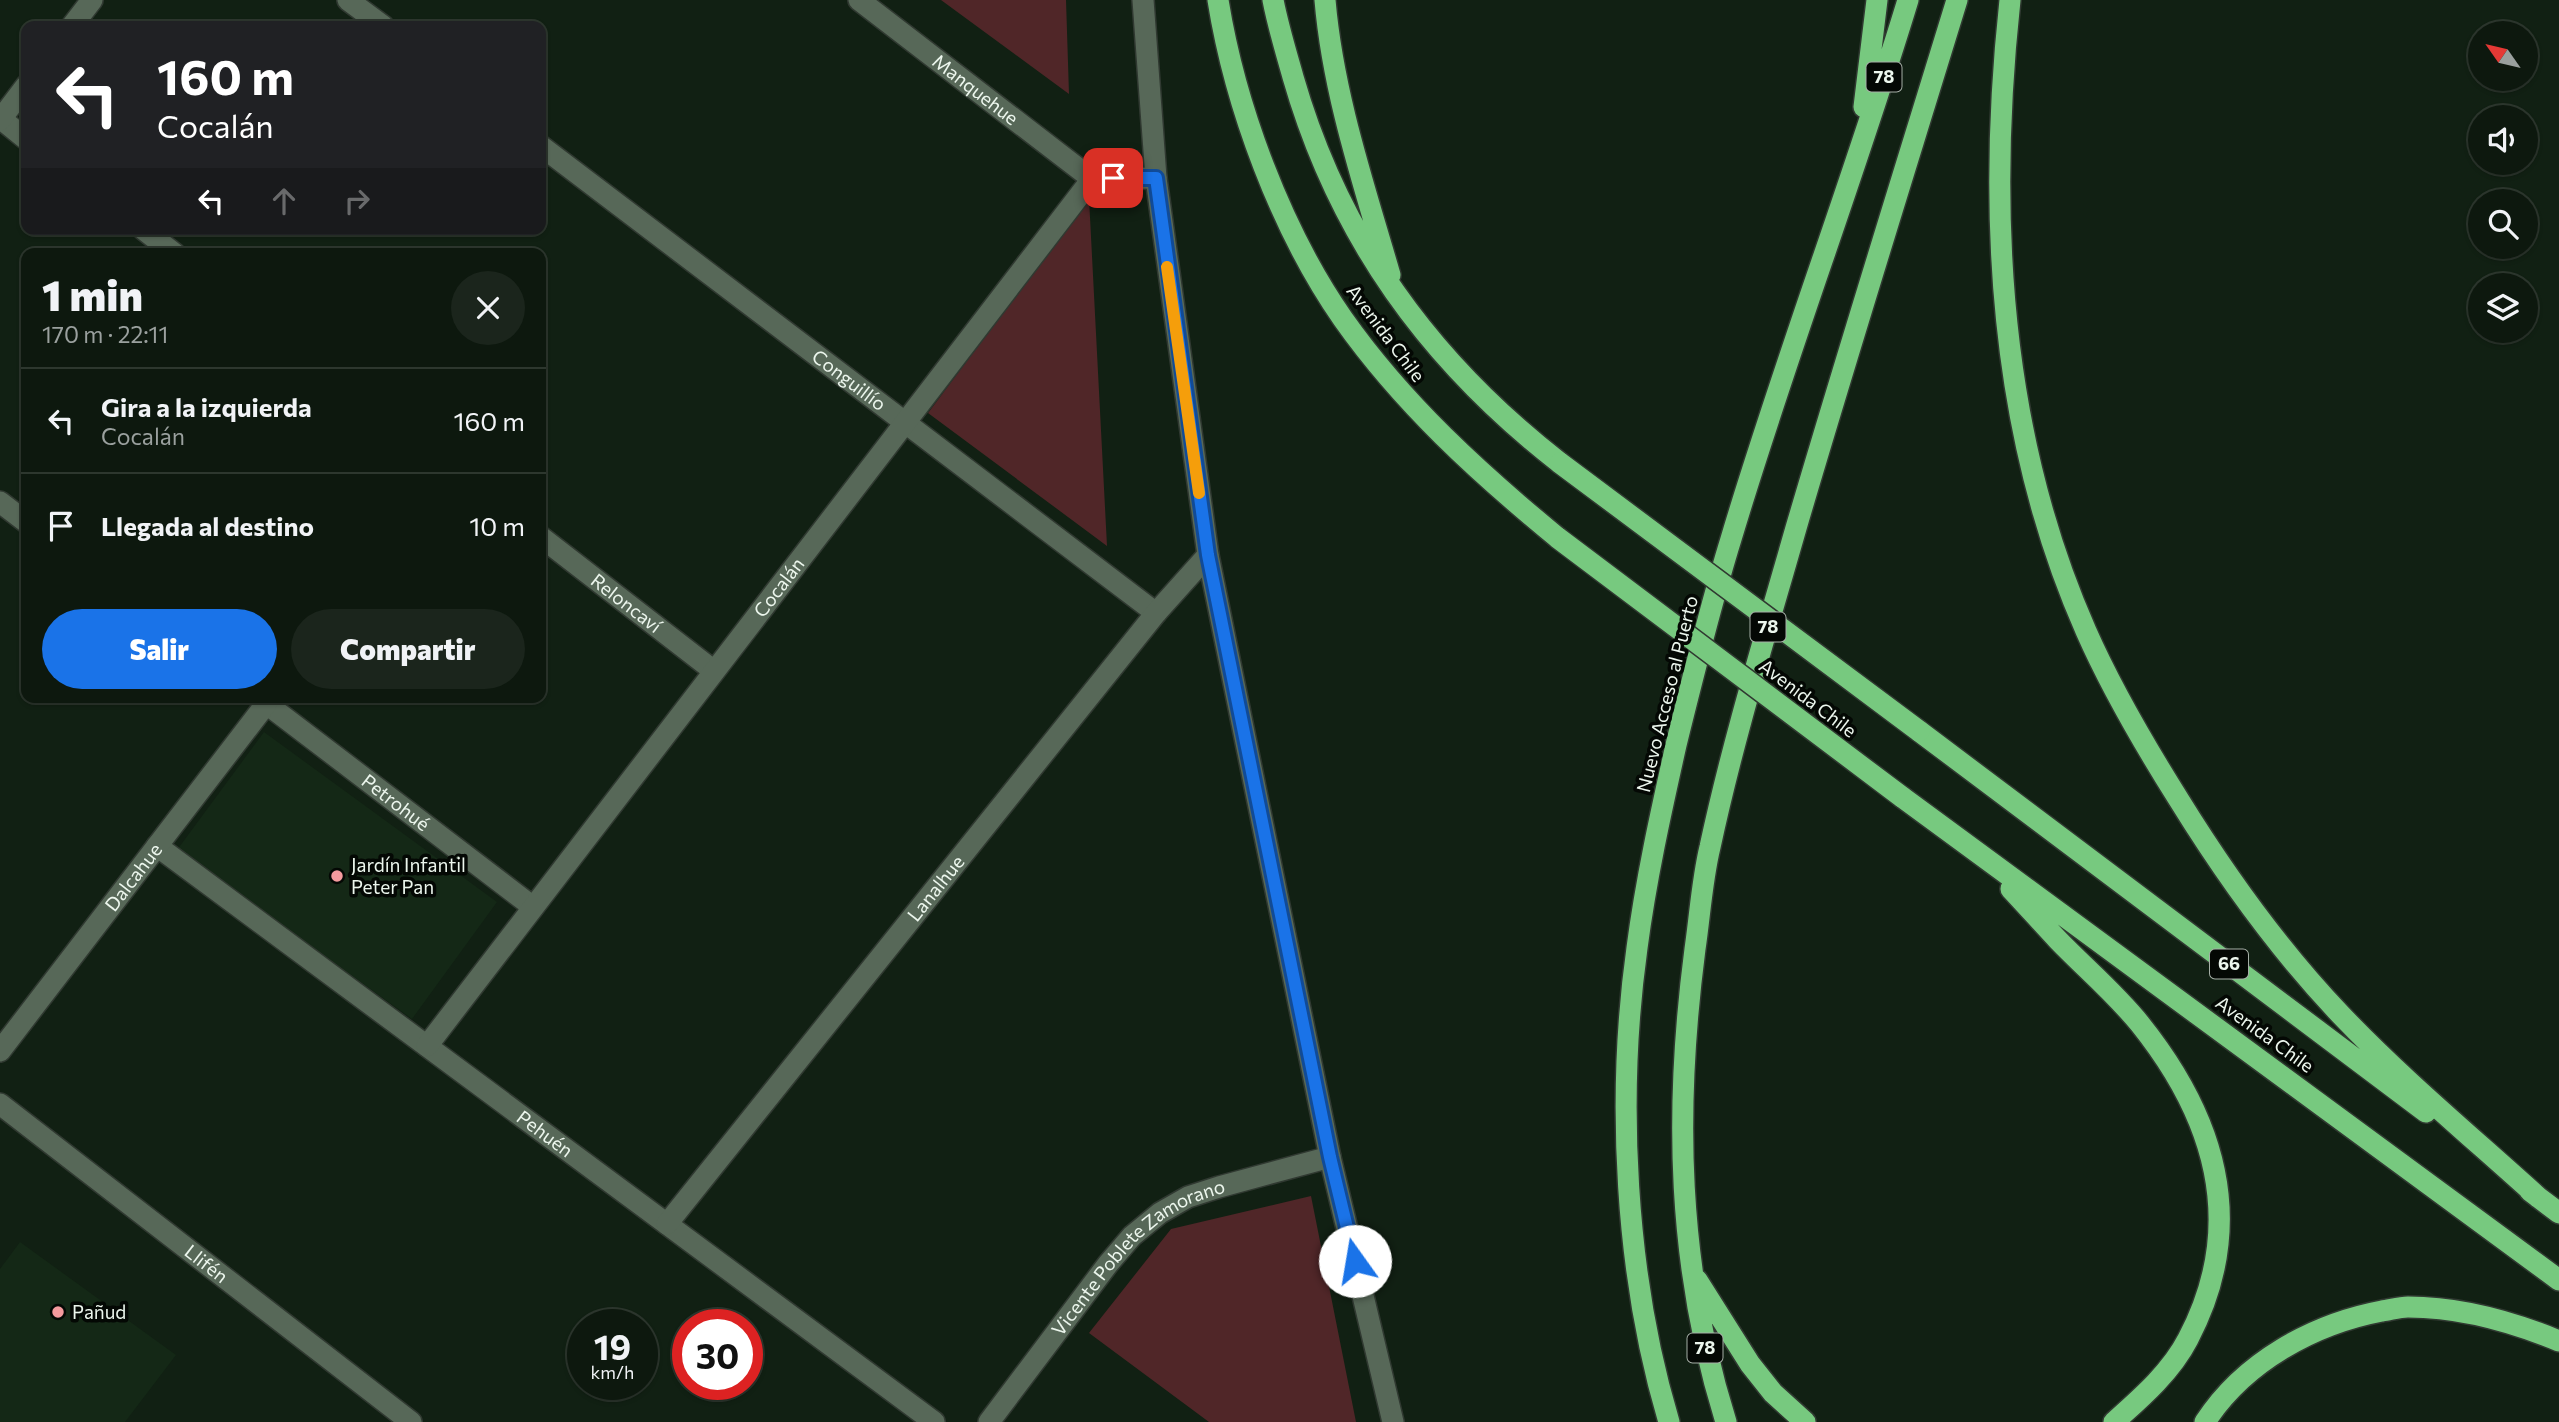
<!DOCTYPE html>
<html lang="es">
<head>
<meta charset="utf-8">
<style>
	body { margin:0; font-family:Commissioner,sans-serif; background:#1b251c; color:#f1f3f6; height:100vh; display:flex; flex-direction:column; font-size:26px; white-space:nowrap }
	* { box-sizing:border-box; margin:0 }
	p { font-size:23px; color:#9aa09e }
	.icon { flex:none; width:38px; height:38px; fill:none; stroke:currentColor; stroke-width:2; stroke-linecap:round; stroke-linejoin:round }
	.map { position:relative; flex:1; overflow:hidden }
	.drawer { position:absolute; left:21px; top:248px; width:525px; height:455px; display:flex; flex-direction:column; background:#0d180e; border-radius:14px; box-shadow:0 2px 5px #0004,0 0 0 2px #2d372e }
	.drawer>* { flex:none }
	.guide { position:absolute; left:21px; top:21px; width:525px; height:214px; border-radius:14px; box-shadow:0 2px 5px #0004,0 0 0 2px #2d372e; background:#202124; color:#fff; overflow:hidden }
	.needle { width:46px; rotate:304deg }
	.fabs { position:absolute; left:2468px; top:21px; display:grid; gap:14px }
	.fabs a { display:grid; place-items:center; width:70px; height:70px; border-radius:50%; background:#0d180e; box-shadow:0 2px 5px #0004,0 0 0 2px #2d372e; font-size:35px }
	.speed { position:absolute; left:567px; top:1309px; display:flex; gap:14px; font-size:35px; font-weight:700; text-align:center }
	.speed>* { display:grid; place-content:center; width:91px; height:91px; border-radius:50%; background:#0d180e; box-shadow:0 2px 5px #0004,0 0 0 2px #2d372e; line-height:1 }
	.speed small { font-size:18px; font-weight:400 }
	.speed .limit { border:10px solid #d22; background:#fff; color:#111 }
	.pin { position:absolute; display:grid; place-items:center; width:60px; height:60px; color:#fff; margin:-30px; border-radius:14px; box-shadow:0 4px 10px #0006 }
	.me { position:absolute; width:77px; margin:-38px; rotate:347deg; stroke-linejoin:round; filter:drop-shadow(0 0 5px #0008) }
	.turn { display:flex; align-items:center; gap:24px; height:147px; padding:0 21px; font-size:32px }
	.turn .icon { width:91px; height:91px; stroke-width:2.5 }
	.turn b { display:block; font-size:49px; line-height:60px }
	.lanes { display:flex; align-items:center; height:66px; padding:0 21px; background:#0003; justify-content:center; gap:35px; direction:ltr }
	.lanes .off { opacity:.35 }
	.round { display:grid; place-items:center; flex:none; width:74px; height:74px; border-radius:37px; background:#1b251c }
	.overview { display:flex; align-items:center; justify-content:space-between; height:119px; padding:0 21px }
	h1 { font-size:42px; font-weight:800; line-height:52px }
	.cta { display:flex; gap:14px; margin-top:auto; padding:14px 21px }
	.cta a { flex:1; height:80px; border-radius:42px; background:#1a73e8; color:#fff; font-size:28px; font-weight:800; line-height:80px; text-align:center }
	.cta a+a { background:#1b251c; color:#f1f3f6 }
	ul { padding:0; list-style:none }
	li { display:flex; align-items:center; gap:21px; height:105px; padding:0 21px; border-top:2px solid #2d372e }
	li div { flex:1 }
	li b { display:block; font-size:26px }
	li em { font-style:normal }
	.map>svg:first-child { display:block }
	.built { fill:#142816 }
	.green { fill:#502628 }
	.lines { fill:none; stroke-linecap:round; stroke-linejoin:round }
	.minor-casing { stroke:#303931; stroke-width:24 }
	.highway-casing { stroke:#303931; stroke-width:24 }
	.minor { stroke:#576858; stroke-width:21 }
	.highway { stroke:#77c97f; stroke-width:21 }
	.highway-bridge-casing { stroke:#303931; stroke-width:24; stroke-linecap:butt }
	.highway-bridge { stroke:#77c97f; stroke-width:21 }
	.route-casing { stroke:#114b97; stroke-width:18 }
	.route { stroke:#1a73e8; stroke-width:12 }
	.slow { stroke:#f59e0b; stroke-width:12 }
	.poi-dot { fill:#f59b9e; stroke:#040804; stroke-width:2.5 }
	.labels { text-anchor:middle; stroke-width:7; stroke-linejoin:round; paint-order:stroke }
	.shield { fill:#040804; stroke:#a6afa7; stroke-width:2 }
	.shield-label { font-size:18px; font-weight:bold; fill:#ecf6ed }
	.street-label { font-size:19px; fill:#ecf6ed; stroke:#040804 }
	.poi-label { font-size:19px; fill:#ecf6ed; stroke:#040804; text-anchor:start }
</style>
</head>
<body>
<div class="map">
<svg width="2559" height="1422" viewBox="0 0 2559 1422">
	<rect width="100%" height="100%" fill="#112013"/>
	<path class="built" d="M264,732l233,170 -85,117 -235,-169z
		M20,1242l156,113 -51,67h-125v-153z"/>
	<path class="green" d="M941,0h125l3,94z
		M1089,198l18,348 -179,-133z
		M1311,1196l45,226h-147l-120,-89 82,-104z"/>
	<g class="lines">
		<g class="minor-casing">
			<g id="minor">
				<path d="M348,0l35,26"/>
				<path id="s1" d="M859,0l233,179"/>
				<path d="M1143,0l13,178 52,377 122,602 63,265"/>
				<path d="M72,26l20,-26"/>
				<path d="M0,118l26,21"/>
				<path d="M0,120l26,-34"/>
				<path id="s2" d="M541,146l615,467"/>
				<path d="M1092,179l64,-1"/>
				<path d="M143,229l32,25"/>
				<path d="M0,502l26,20"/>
				<path id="s3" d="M541,537l173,134"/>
				<path id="s4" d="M259,698l274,209"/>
				<path id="s5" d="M157,846l777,576"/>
				<path id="s6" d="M427,1046l665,-867"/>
				<path id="s7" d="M0,1051l266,-347"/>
				<path id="s8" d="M0,1104l411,318"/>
				<path id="s9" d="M667,1224l489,-611 52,-58"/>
				<path id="s10" d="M989,1422l119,-158 24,-28 28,-23 28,-16 31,-10 111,-30"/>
			</g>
		</g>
		<g class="highway-casing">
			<path id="highway" d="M1218,0c17,106 63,230 125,319 60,85 136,154 215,219
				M1273,0c5,26 13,52 20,77 46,160 136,284 267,386
				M1325,0c8,94 39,185 65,275
				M2010,0c-23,212 -11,434 76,631 26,59 59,115 93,169 47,76 100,150 162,215 62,65 132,123 198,183
				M1864,107l13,-107
				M1919,731l507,381
				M1902,797l657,483
				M2011,889c16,17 31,34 47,51 27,28 57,53 82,84 76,95 108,201 48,315 -17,33 -47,59 -74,83
				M2530,1191l29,22
				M1697,1280l53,84 23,29 32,29
				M1669,1422c-44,-146 -53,-324 -32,-474 9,-69 24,-136 39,-203 17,-69 34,-138 55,-206 54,-181 122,-358 177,-539
				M1726,1422c-49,-156 -52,-312 -31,-473 5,-34 7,-69 15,-102 23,-107 56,-214 86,-319 52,-177 107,-352 161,-528
				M2205,1422c39,-60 108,-98 177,-111 8,-1 17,-4 26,-4 50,0 105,15 151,34"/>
		</g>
		<use href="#minor" class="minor"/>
		<use href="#highway" class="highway"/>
		<g class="highway-bridge-casing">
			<path id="highway-bridge" d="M1560,463l359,268
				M1558,538l344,259"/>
		</g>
		<use href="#highway-bridge" class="highway-bridge"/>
	</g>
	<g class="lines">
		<g class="route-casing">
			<path id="route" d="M1113,178h43l52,377 122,602 25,104"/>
		</g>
		<use href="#route" class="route"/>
		<path class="slow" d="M1167,267l32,226"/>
	</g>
	<g class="poi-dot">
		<circle cx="337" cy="876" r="7"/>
		<circle cx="58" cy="1312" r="7"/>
	</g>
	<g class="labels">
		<g class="shield">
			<rect x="1866.5" y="62.5" width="35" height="29" rx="5"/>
			<rect x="1750.5" y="612.5" width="35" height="29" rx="5"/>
			<rect x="2210" y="949.5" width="38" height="29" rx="5"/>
			<rect x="1687.5" y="1333.5" width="35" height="29" rx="5"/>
		</g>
		<g class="shield-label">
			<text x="1884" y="83">78</text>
			<text x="1768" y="633">78</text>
			<text x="2229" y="970">66</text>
			<text x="1705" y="1354">78</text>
		</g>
		<g class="street-label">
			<text dy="7" stroke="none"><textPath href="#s1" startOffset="147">Manquehue</textPath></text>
			<text transform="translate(1386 333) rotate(53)" y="7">Avenida Chile</text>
			<text dy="7" stroke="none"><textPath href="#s2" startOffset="387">Conguillío</textPath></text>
			<text dy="7" stroke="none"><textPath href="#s6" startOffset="578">Cocalán</textPath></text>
			<text dy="7" stroke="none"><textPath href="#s3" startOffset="108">Reloncaví</textPath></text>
			<text transform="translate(1667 694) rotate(-76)" y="7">Nuevo Acceso al Puerto</text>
			<text transform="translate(1808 698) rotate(37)" y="7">Avenida Chile</text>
			<text dy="7" stroke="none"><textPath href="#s4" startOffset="172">Petrohué</textPath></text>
			<text dy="7" stroke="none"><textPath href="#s7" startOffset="219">Dalcahue</textPath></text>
			<text dy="7" stroke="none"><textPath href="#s9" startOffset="430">Lanalhue</textPath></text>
			<text transform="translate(2265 1034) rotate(36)" y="7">Avenida Chile</text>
			<text dy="7" stroke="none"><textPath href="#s5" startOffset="483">Pehuén</textPath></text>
			<text dy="7" stroke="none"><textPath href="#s10" startOffset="226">Vicente Poblete Zamorano</textPath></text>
			<text dy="7" stroke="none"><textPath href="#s8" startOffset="261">Llifén</textPath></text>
		</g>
		<g class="poi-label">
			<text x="351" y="872">Jardín Infantil<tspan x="351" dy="22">Peter Pan</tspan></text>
			<text x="72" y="1319">Pañud</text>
		</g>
	</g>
</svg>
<div class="fabs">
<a><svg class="needle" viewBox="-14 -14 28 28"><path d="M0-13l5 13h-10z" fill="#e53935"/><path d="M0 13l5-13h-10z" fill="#9aa09e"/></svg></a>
<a><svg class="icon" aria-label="sound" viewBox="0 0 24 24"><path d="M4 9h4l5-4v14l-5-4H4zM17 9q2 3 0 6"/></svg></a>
<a><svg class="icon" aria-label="search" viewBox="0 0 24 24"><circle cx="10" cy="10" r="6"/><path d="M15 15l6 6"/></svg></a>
<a><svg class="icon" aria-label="layers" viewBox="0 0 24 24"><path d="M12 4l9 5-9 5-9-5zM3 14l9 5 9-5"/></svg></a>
</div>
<div class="speed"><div>19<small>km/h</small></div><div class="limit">30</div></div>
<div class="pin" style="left:1113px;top:178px;background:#d93025"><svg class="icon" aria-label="arrive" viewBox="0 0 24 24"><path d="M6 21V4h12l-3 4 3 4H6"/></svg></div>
<svg class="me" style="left:1355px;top:1261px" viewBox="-20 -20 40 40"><circle r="19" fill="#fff"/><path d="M0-13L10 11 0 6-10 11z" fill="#1a73e8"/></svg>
<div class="guide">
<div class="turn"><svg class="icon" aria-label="left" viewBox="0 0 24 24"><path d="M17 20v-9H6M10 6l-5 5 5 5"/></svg><div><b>160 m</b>Cocalán</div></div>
<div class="lanes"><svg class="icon" aria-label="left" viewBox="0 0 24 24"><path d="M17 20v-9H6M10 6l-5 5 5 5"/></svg><svg class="icon off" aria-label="ahead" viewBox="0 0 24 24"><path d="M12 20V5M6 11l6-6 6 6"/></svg><svg class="icon off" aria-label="right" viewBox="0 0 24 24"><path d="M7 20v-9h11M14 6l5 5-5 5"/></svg></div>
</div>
<section class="drawer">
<div class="overview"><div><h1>1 min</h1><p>170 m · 22:11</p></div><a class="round"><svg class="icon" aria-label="close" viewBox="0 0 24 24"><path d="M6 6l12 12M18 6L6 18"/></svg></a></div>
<ul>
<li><svg class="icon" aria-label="left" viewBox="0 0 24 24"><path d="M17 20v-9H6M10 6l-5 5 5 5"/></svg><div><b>Gira a la izquierda</b><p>Cocalán</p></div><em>160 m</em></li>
<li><svg class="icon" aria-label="arrive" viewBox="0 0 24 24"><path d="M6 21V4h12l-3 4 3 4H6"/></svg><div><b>Llegada al destino</b></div><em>10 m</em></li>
</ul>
<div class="cta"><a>Salir</a><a>Compartir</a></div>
</section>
</div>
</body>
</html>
